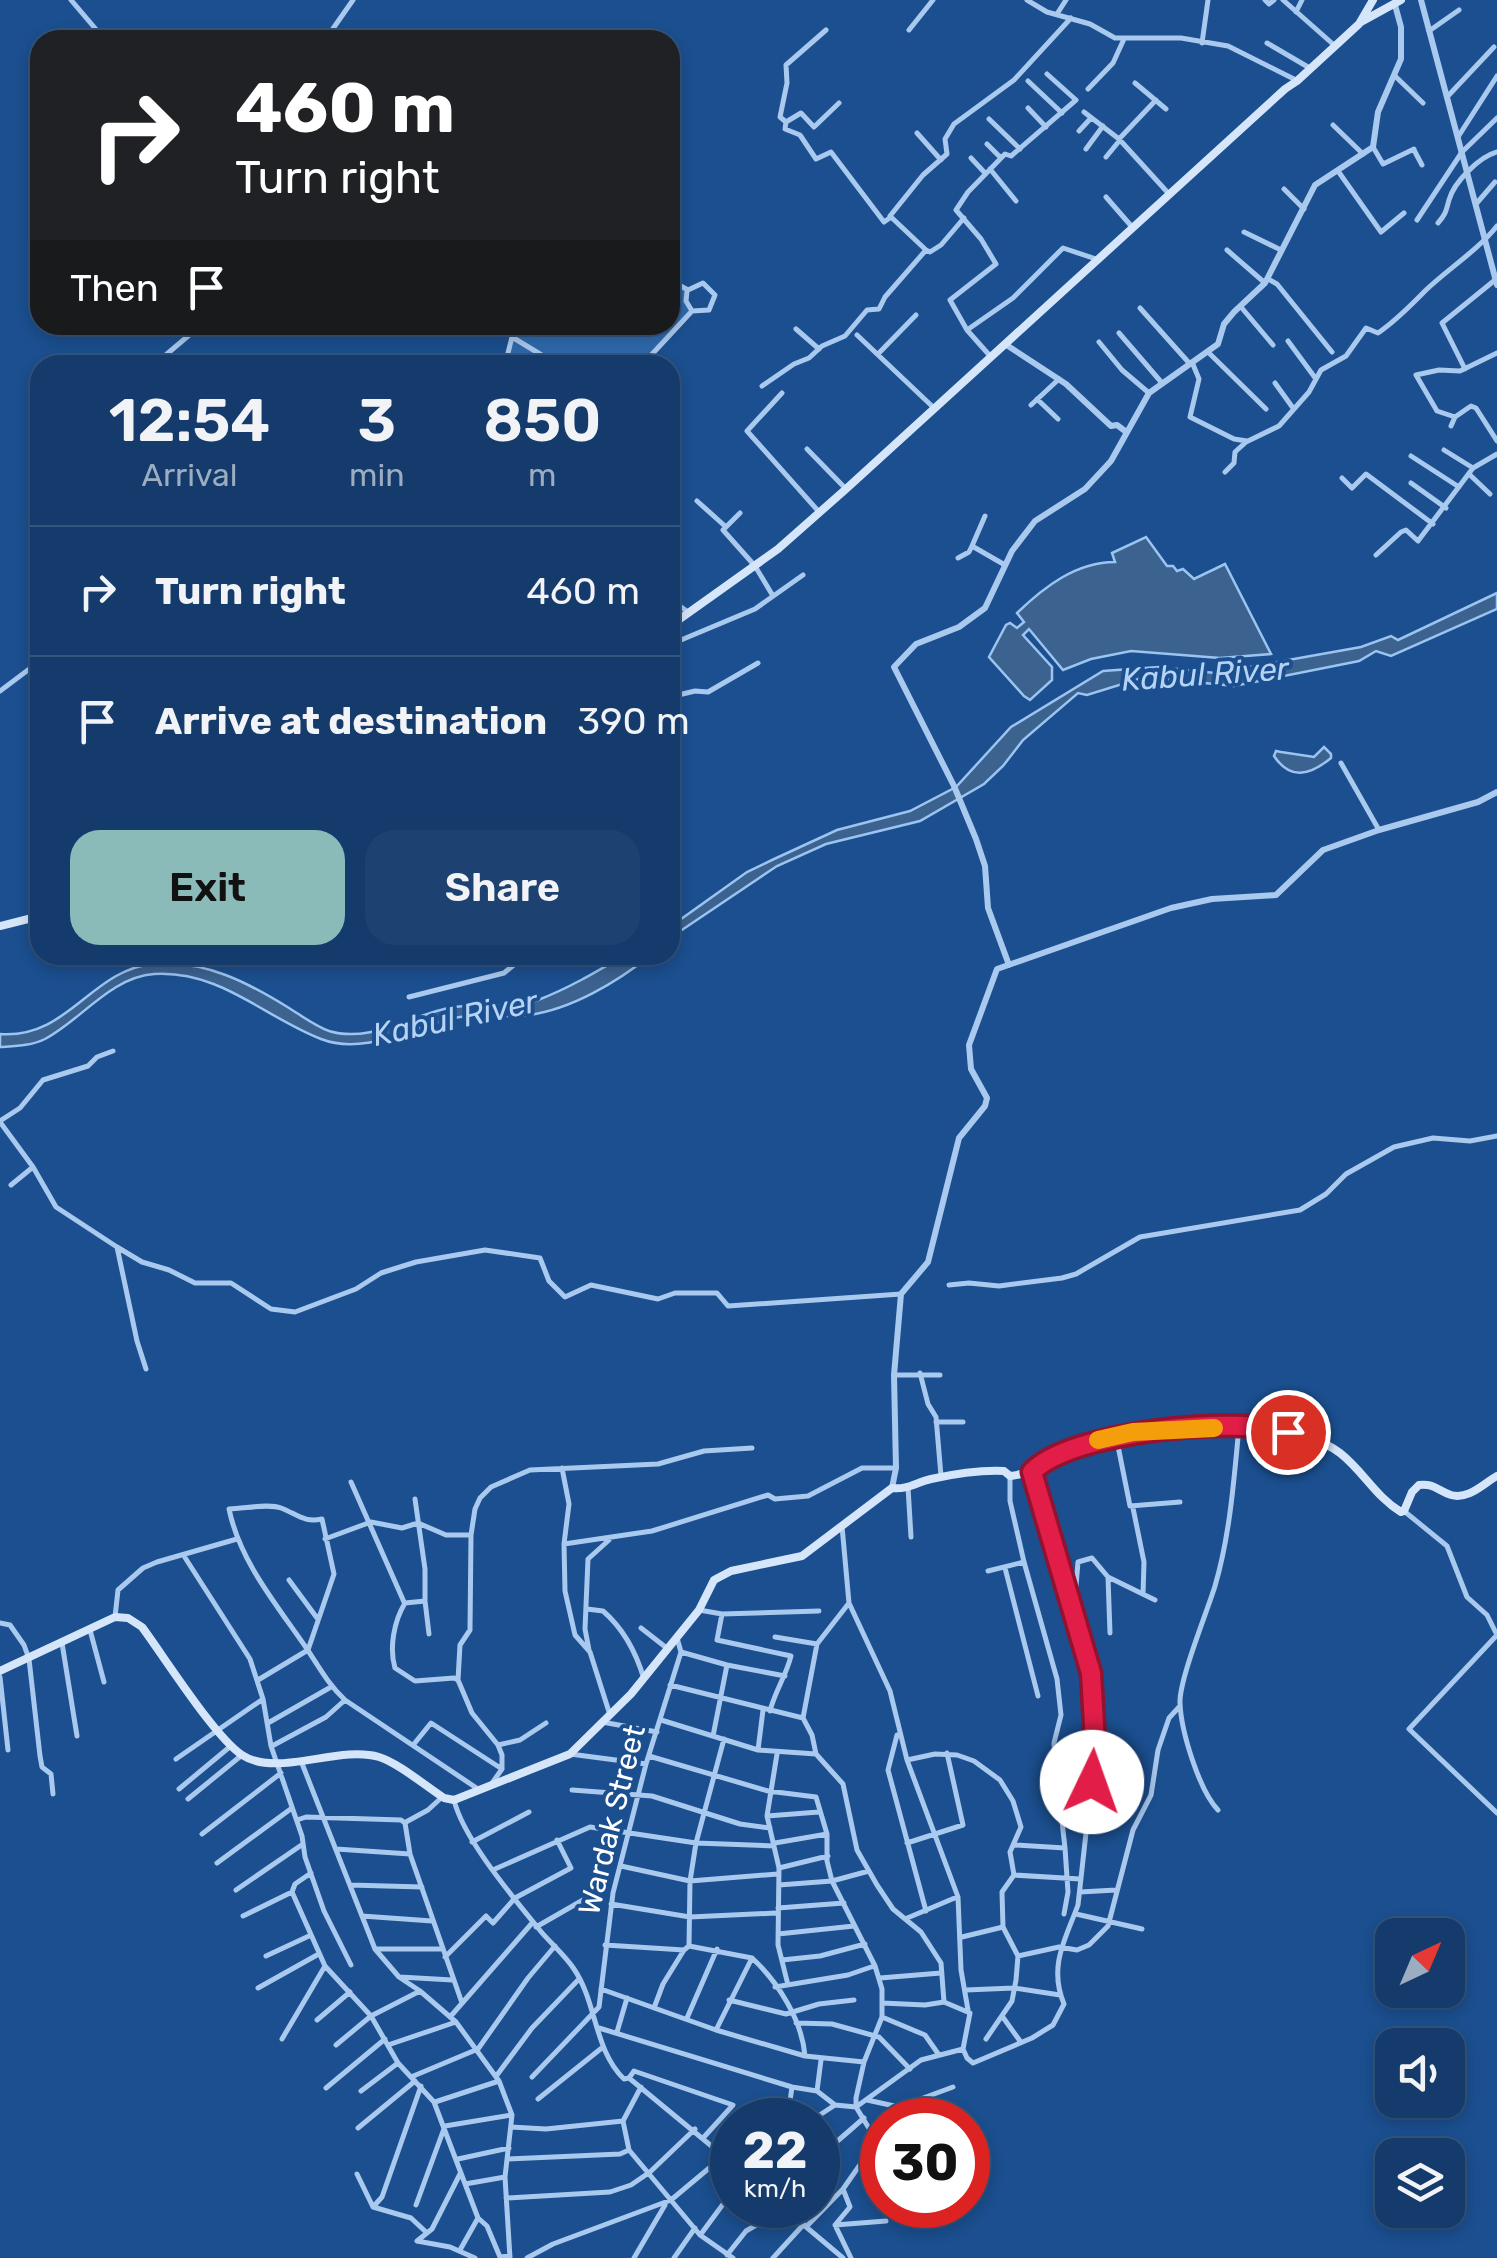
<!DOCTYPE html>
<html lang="en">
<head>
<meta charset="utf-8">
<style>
	body { margin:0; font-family:Rubik,sans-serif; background:#1d4271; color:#f1f3f6; height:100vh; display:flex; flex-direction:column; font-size:38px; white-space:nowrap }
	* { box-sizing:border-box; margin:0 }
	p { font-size:32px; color:#9dadc1 }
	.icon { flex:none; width:55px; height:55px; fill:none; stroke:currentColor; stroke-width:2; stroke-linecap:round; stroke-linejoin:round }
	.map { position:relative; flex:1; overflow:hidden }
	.drawer { position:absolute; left:30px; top:355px; width:650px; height:610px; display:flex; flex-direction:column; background:#143b6b; border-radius:30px; box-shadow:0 5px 15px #0003,0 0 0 2px #33557e }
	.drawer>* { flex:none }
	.top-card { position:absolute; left:30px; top:30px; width:650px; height:305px; border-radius:30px; box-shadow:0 5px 15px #0003,0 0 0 2px #33557e; background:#202124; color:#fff; overflow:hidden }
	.needle { width:65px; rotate:44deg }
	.controls { position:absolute; left:1375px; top:1918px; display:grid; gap:20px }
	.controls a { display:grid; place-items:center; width:90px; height:90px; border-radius:20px; background:#143b6b; box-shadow:0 5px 15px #0003,0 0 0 2px #33557e; font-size:50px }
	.speed { position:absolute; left:710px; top:2098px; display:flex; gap:20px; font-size:50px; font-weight:700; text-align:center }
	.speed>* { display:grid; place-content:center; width:130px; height:130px; border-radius:50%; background:#143b6b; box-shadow:0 5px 15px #0003,0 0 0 2px #33557e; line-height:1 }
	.speed small { font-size:25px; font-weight:400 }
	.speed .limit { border:15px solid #d22; background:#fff; color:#111 }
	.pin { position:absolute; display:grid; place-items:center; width:85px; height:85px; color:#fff; margin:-42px; border:5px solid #fff; border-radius:50%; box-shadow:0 2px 10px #0007 }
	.me { position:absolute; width:110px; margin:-55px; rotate:3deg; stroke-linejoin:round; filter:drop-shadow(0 0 8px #0008) }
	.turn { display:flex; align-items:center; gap:35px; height:210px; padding:0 40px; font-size:45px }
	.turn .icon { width:130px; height:130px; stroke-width:2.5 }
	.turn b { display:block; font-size:70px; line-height:85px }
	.then { display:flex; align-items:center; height:95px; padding:0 40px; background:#0003; gap:20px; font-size:38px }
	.eta { display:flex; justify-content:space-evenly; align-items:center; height:170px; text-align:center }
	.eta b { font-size:60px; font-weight:600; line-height:70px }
	.action { display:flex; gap:20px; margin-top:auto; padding:20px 40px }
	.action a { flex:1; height:115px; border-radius:30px; background:#8bbbb9; color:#111; font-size:40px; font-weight:600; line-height:115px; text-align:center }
	.action a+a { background:#1d4271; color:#f1f3f6 }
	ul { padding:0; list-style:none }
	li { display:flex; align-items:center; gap:30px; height:130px; padding:0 40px; border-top:2px solid #33557e }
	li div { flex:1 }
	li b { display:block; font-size:38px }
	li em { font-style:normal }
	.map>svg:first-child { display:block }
	.green { fill:#2e69ad }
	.water { fill:#3c6290; stroke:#9cc4f0; stroke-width:2.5 }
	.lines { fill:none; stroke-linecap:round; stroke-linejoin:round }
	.minor { stroke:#a9c9ee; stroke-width:5 }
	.tertiary { stroke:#a9c9ee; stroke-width:6 }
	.secondary { stroke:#d6e6fa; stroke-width:8 }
	.route-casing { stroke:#92132f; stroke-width:25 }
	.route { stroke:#e11d48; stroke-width:18 }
	.slow { stroke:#f59e0b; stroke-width:18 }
	.labels { text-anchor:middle; stroke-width:8; stroke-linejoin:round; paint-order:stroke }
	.street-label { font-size:30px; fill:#fff; stroke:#1b4f8f }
	.water-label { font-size:32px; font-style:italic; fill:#b5d3f5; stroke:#1b4f8f }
</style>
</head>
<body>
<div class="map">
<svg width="1497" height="2258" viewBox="0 0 1497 2258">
	<rect width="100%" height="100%" fill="#1b4f8f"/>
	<path class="green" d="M670,280l18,10 -2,6 6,15 -50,54h-137l10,-40h155z"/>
	<path class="water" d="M1146,537l21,29h6l4,5 6,-2 11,10 31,-15 46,90 -51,4 -89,-7 -40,8 -28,11 -34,-41 -6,6 29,32v13l-22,20 -6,-4 -35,-39 17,-32 4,-2 7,5 7,-6 -7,-9c27,-26 59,-51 98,-51l-3,-9z
		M1497,593v16l-106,47 -15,-5 -17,10 -125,25 -89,-9 -58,18 -9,-2 -55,47 -20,26 -19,18 -64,37 -94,23 -49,22 -107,72v-11l77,-55 25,-12 65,-30 73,-19 46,-24 55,-60 92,-56 56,-4 56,6 146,-26 30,-11 7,4z
		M1324,747l7,7v4c-22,18 -41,22 -57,-2l2,-5 5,1 33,5z
		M625,955h26c-34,27 -79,54 -122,60 -25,3 -51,-2 -75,3 -43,9 -89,38 -133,21 -57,-22 -101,-69 -167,-65 -43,3 -73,46 -109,65 -14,7 -30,7 -45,8v-13c69,5 91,-65 154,-70 51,-4 93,18 135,44 13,8 26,18 40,23 42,13 85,-18 125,-24 28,-4 58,3 84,-7 31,-12 58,-28 87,-45z"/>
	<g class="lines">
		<path class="minor" d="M71,0l34,40
			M1027,0l20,12 43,12 25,14h66l47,8 68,34
			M1265,0l4,4 5,-4
			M1283,0l51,45
			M1296,12l6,-12
			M1057,14l9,-14
			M826,30l-40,35 1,18 -7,34 6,5 -1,7 15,6 16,24 15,-7 53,70 7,-5 35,33
			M909,30l24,-30
			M1429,31l30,-21
			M325,40l28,-40
			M1202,43l6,-43
			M1267,43l41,24
			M1395,76l28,27
			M1028,81l34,32
			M1135,83l31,26
			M1088,89l25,-26 11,-24
			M1447,97l47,-50
			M1028,108l18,19
			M1084,112l35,27 50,55
			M989,119l31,30
			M786,122l15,-9 13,14 25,-24
			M1333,125l30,29
			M1079,131l12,-13
			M917,133l24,27
			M1458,137l39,-61
			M1119,139l37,-39
			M987,144l14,14
			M1373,147l10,17 31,-15
			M1086,149l17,-23
			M1414,150l8,15
			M1106,157l14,-17
			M971,158l14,15
			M990,169l26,32
			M1338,171l43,61 23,-19
			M1284,189l20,20
			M1106,197l27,31
			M1476,204l19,-22
			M890,216l33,-41 24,-21 -2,-15 9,-15 60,-44 57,-62
			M1417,220l45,-68 35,-34
			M1438,223c8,-9 8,-12 11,-23 5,-18 30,-43 48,-48
			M1244,232l37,18
			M1227,250l38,33
			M1268,279l9,5 55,68
			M670,280l18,10
			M688,290l15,-7 12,12 -6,15 -17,1
			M687,291l-1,10 6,10
			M1241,307l32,38
			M1140,308l50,56
			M796,329l23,20
			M967,330l46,-32 50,-50 33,11
			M1119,333l43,50
			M857,335l77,73
			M512,337l46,28
			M1288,341l28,38
			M1099,342l23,28 27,23
			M1209,353l57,56
			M878,354l38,-39
			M991,357l-24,-27 -17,-30 46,-36 -15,-25 -25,-29 12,-18 37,-38 6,2 65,-56 -29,-26
			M1192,362l7,17 -9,38 44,22 13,2
			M154,365l47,-40
			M505,365l10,-40
			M642,365l50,-54
			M1465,369l-23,-46 53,-43
			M1275,383l18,25
			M762,386l32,-22 15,-6 13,-12 23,-10 22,-26 12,-1 6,-12 41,-47 4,2 11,-7 23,-27
			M782,393l-35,38c24,27 48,54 73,82
			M1037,399l21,20
			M1031,405l28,-26
			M1455,417l-18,-6 -21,-36 23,-5 21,1 37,-18
			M1451,426l4,-9 16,-11 5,2 21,33
			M807,449l39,40
			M1444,450l29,18
			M1411,456l48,31
			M1225,472l9,-9 1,-11 11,-10 33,-16 30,-34 12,-22 25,-14 20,-28 12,5c19,-13 32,-27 48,-43 23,-22 51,-39 71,-64
			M1469,474l21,20
			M1342,478l10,10 14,-14 67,50
			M1411,483l35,25
			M697,501l29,26
			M740,513l-17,17 32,36 18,30
			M985,516l-13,30 33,19
			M1376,555l25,-23 5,-2 12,11 55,-73 24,-14
			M958,558l11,-6 3,-6
			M670,599l18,13
			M681,640l74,-31 48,-34
			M0,691l40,-30
			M670,697l25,-6 13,1 50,-29
			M1341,763l38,67
			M409,997l95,-24 22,-18
			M0,1121l20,-13 23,-28 45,-14 9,-9 16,-6
			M0,1122l33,45 23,40 61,40 20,94 9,28
			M11,1185l22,-18
			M117,1247l25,15 27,8 26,13h36l40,26 24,3 61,-23 25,-16 35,-11 69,-12 55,8 9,23 16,16 26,-12 67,14 17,-6h42l11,13 173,-12
			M949,1285l20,-2 30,3 63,-8 14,-4 64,-37 160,-27 26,-16 20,-20 48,-27 39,-9 37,3 27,-5
			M920,1373l8,31 8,13 5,59
			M894,1375h46
			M936,1422h27
			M1116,1436l14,70 50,-4
			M562,1468l7,36 -5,40 1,47 10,44 15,17 20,63
			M1010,1476v25l14,61 33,117 4,36 -7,28 1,17 10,88 3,44 -4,22
			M351,1482l53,120
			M908,1487l3,50
			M415,1499l10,70v31
			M1133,1508l11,54 -1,32
			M1404,1511l43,35 20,51 20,18 10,20 -88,94 88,84
			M842,1526l7,77 -32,41 -14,74 9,17 4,19 27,30 14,66 20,35 16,24 28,23 20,31 3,39 26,11 -7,36
			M325,1539l46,-17 31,6 16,-5 28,12h25
			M564,1544l88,-13 116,-36 7,4 33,-3 54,-28h34
			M184,1556l66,103 13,40 8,47 31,90 3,21 19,54 27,54
			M1005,1568l33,128
			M988,1571l36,-9
			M1108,1577l2,56
			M289,1580l28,38
			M1069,1599l6,-1 3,-36 14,-4 16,19 47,23
			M849,1603l41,88 17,69 51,137 3,73 7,40
			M587,1609l16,2c21,18 33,41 41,68
			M699,1610l23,4 97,-3
			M722,1614l-5,26 74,16c-5,20 -16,35 -21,55
			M115,1617l3,-27 25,-22 14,-6 80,-23
			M0,1623l10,2 14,20 5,14 11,97 2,11 9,7 2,20
			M641,1628l27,21
			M90,1630l14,52
			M429,1634l-4,-33 -20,2c-11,18 -16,45 -10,65l20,13 39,-3 4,2 14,33 26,32 4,10v14l-12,17
			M775,1637l42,7
			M62,1643l15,93
			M589,1650l-4,-21 3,-70 21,-19
			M681,1652l46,13 58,11
			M0,1677l8,73
			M258,1680l50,-30 26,-76 -12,-55c-18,4 -25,-5 -41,-11 -13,-5 -37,1 -52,1 11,53 48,96 78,140 12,18 21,35 38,51l133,89
			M458,1680l2,-35 10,-15 1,-95 4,-26 5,-11 11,-11 39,-17 128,-6 46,-13 48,-3
			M670,1685l133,33
			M661,1720l97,30 58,4
			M602,1722l55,10
			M268,1723l63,-36
			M897,1735l-9,35 38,141
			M713,1736l14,-71
			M414,1744l17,-21 71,46
			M498,1745l22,-5 26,-17
			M272,1746l54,-29 19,-17
			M758,1750l5,-40
			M570,1754l76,10
			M777,1754l-10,62 12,52 -1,77 10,40
			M649,1756l119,35 48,6 11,37v27l5,20 43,85 7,23v28l-18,45 -8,36v9l14,23 1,19 -28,40 7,18 -15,18 16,33
			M176,1759l87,-60
			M907,1760l28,-6 22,1 17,6 26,19 13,21 8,26 -11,25 4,23 -12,17 1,35 15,29 -2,24 -4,21 -26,38
			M301,1761l74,188 24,28 21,14 36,31 43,59 13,34 -7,62 5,81
			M179,1789l53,-44
			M572,1790l80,6 88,28 30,4
			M188,1799l54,-44
			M454,1800c9,38 58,96 84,128 11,14 26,26 36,41 23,34 20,81 50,110l5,-1 103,85
			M1218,1810c-19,-20 -37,-79 -38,-107 -1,-23 27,-91 35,-117 15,-51 19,-107 24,-159
			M767,1816l52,-4
			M297,1820l9,-3 95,3 4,3 5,31 52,149
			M406,1822l22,-12 13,-12
			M202,1834l79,-61
			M472,1842l57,-30
			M775,1843l52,-9
			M907,1843l56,-18 -16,-72
			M1014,1845l51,3
			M336,1849l74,5
			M217,1863l75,-55
			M621,1866l69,15 88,-7
			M779,1868l49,-12
			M495,1869l95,-42 106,16 78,3
			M311,1873l-16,11 -3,8 33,74 46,50 27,47 36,39 44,116 9,8 13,31 10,-1
			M1014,1875l66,4
			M350,1885l72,2
			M779,1885l53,-4 37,-10
			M236,1890l67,-46
			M1080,1892l36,-2
			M611,1904l79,13 86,-4
			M778,1908l66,-5
			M1076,1914l66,15
			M243,1916l49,-24
			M362,1916l70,5
			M905,1919l52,-22
			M536,1927l47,-27
			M778,1934l76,-8
			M962,1937l41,-10
			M605,1945l79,5 5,-4 63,12c26,24 50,62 53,98
			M689,1946l1,-65 6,-38 28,-104
			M375,1949h67
			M266,1956l43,-20
			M1018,1956l41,-9 18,3 12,-5 19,-19 25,-96 18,-35 7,-45 11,-32 11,-12
			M445,1957l41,-41 7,7 22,-25 56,-30 -14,-28
			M782,1960l38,-4 45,-12
			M400,1977l52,3
			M880,1978l61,-5
			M775,1987l73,-12 26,-9
			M258,1988l59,-33
			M601,1989l115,41 89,26 59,6
			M966,1990l48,-2 46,7
			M729,2000l57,14 33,-10 35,-4
			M882,2003l43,2 19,-3
			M654,2008l9,-24 21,-34
			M1002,2016l18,25
			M450,2017l83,-95
			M882,2017l43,18 14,20
			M687,2018l30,-69
			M317,2020l33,-28
			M796,2023l36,1 47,13 31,32
			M599,2028l193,59 25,4 18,14 21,2 65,-47 42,-11 4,9 6,5 59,-25 21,-13 11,-21c-16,-38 2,-66 14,-99l16,-144 -2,-78 -54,-199 -7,-12
			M716,2030l36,-72
			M617,2032l10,-34
			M282,2039l43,-73
			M336,2045l35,-29 49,-25
			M388,2045l68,-23
			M497,2075l35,-47 47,-49
			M411,2077l67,-28 50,-71 27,-32
			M532,2077l67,-70 14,-114 33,-129 35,-112 -4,-14
			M629,2078l5,-7 99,34 -29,32
			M641,2087l-18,34 6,29 71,85 33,23
			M326,2088l59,-49
			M361,2091l37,-28
			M817,2091l4,-31
			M538,2099l65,-52
			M867,2100l32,7 54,-20
			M435,2102l64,-21
			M909,2106l3,14
			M768,2120l21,-12 3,-21
			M812,2120l23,-15
			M511,2127l35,2 77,-8
			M358,2128l57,-47
			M818,2158l46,-40
			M458,2159l51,-11
			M508,2159l112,-5 9,-4
			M357,2174l16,33 38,11 16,15
			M465,2184l40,-7
			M506,2198l104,-6 21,-7 19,-13 45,-43
			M416,2205l29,-79 67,-11
			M780,2205l63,53
			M373,2207l9,-10 39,-111
			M835,2225l51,-4
			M807,2226l36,-37
			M701,2234l31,-42
			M417,2241l15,-12 28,-55
			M417,2241l33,6 25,11
			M460,2250l18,-32
			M727,2255l19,-24 12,-7
			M527,2258l26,-14 118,-44 61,-51
			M634,2258l31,-53
			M674,2258l21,-30
			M773,2258l31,-34"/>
		<path class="tertiary" d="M1421,0l76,285
			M1005,344l61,40 45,42 6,-1 8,6
			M1009,965l-21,-57 -3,-42 -9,-27 -22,-53 -60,-119 22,-23 43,-17 26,-19 27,-57 23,-30 50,-32 26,-28 38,-68 69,-49 6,-20 10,-12 31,-29 50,-98 58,-38 5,-35 23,-53v-32l-6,-22
			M892,1488l4,-20 -2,-93 7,-81 27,-32 31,-124 26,-32 2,-8 -16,-29 -2,-24 28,-76 174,-61 41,-9 64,-4 47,-45 56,-20 99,-28 19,-10"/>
		<path class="secondary" d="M1361,22l40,-22
			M670,626l108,-77 68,-60 439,-400 12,-8 62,-57 14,-24
			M0,926l40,-10
			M0,1671l115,-54 13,1 14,9c23,31 72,109 100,128 35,23 96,-10 137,2 18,5 48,30 65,41l10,2 116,-46 61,-60 68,-84 15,-30 17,-9 71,-15 90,-68c15,2 25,-6 39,-9 23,-5 50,-9 73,-8l6,5c22,-2 22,-11 40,-19 14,-6 28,-12 43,-16 62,-15 194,-28 247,12 23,18 36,44 61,59l3,-1 8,-19 7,-7c15,-2 19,6 32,10 18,5 33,-12 46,-19"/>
	</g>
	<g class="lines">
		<g class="route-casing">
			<path id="route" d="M1092,1782l3,-40 -4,-69 -59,-201c38,-41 205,-56 256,-40"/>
		</g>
		<use href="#route" class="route"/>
		<path class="slow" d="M1098,1440l35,-8 81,-4"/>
	</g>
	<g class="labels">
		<g class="street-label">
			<text transform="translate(612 1820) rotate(-76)" y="10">Wardak Street</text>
		</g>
		<g class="water-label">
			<text transform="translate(1205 674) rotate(-4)" y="11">Kabul River</text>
			<text transform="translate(455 1018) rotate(-12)" y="11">Kabul River</text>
		</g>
	</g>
</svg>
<div class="controls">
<a><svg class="needle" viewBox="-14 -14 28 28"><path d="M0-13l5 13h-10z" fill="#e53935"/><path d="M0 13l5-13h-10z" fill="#9dadc1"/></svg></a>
<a><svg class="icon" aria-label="sound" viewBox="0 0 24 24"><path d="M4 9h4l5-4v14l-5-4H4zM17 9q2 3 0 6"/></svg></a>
<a><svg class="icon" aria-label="layers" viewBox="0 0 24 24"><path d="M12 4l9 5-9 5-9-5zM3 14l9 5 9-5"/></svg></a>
</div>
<div class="speed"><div>22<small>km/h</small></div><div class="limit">30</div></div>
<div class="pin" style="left:1288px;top:1432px;background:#d93025"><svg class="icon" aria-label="arrive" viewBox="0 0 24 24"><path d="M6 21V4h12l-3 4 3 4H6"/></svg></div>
<svg class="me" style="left:1092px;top:1782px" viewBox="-20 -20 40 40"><circle r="19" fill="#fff"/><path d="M0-13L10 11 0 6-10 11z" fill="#e11d48"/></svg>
<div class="top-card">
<div class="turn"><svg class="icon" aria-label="right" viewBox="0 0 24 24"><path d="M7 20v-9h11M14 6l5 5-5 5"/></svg><div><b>460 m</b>Turn right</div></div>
<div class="then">Then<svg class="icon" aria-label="arrive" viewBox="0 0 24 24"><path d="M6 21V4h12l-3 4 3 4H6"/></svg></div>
</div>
<section class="drawer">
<div class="eta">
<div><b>12:54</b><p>Arrival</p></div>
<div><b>3</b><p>min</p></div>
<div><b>850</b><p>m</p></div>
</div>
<ul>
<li><svg class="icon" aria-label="right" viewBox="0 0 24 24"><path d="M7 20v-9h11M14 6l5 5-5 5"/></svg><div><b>Turn right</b></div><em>460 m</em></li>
<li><svg class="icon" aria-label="arrive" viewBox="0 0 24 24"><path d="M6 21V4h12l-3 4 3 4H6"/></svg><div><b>Arrive at destination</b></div><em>390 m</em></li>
</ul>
<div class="action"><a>Exit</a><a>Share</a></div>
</section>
</div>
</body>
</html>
